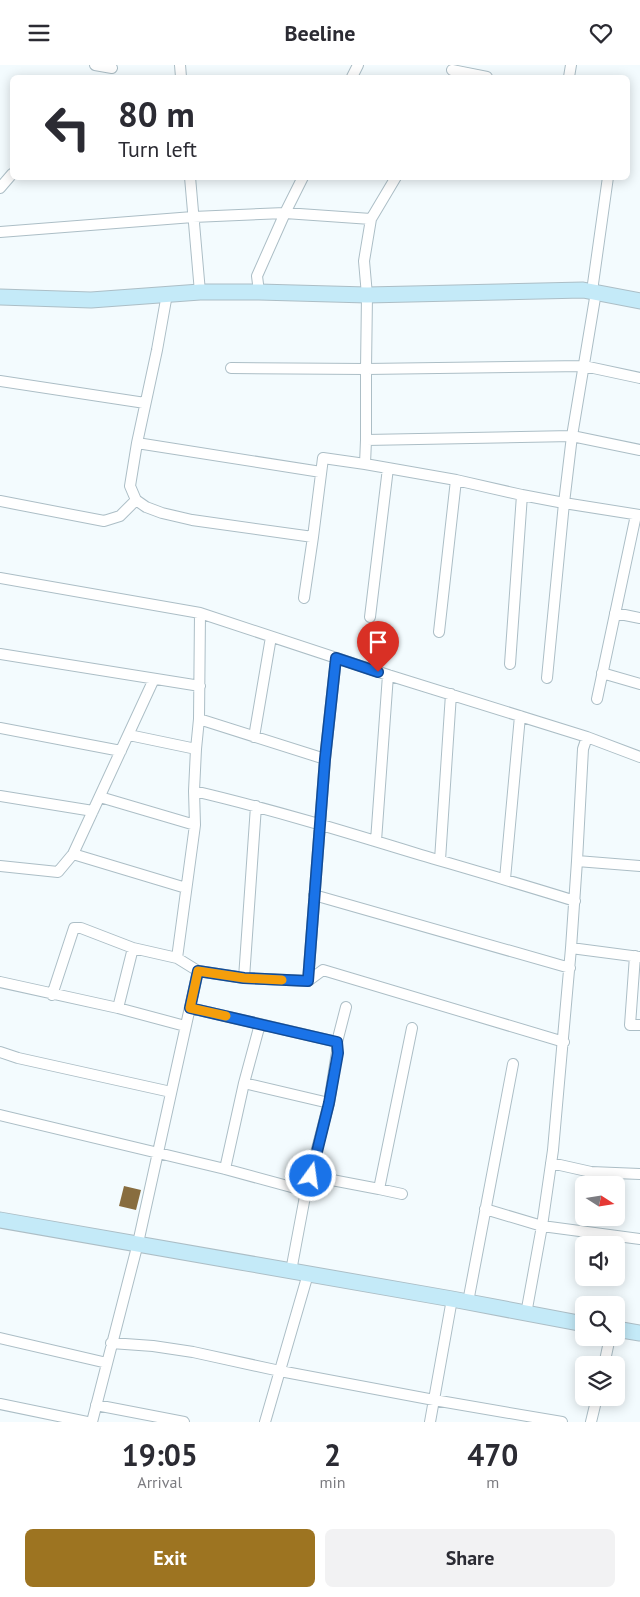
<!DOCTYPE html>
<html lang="en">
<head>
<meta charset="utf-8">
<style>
	body { margin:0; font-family:"PT Sans",sans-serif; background:#f2f2f3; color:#2b2b33; height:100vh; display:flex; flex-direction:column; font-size:19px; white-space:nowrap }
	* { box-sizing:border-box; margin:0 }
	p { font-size:16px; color:#7c7c81 }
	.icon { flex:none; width:28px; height:28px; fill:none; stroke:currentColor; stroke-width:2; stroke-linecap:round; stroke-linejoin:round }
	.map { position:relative; height:1357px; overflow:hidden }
	.details { display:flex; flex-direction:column; background:#fff; flex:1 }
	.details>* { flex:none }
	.hud { position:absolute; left:10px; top:10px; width:620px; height:105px; border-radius:8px; box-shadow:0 2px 12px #0003; background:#fff; color:#2b2b33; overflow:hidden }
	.needle { width:32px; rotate:102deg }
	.fabs { position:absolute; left:575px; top:1111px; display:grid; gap:10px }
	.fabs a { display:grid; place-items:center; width:50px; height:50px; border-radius:8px; background:#fff; box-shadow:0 2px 12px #0003; font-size:25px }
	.pin { position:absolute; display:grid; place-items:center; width:42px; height:42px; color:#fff; margin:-51px -21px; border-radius:50% 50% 50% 0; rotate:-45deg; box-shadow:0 0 5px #0007 }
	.pin .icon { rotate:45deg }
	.me { position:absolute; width:55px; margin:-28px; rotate:14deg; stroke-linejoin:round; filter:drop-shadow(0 0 4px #0008) }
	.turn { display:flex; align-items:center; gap:18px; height:105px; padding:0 25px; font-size:22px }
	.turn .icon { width:65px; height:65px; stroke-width:2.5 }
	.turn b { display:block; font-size:35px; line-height:42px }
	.eta { display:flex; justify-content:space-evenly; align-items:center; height:85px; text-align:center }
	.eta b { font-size:30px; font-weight:700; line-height:35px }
	.cta { display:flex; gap:10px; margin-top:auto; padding:10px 25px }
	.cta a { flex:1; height:58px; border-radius:8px; background:#9d7421; color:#fff; font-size:20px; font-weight:700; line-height:58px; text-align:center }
	.cta a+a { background:#f2f2f3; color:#2b2b33 }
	header { display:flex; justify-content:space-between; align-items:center; height:65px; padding:0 25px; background:#fff; font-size:22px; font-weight:700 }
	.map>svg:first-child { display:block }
	.building { fill:#886d3f }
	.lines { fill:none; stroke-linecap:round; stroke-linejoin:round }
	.street-casing { stroke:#acbec6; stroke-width:12 }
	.secondary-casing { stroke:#acbec6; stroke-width:17 }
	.street { stroke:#fff; stroke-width:10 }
	.secondary { stroke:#c4eaf8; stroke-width:15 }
	.route-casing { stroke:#114b97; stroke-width:12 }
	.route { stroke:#1a73e8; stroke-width:9 }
	.slow { stroke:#f59e0b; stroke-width:9 }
</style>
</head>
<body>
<header><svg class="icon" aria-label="menu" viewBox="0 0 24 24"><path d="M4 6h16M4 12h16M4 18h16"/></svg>Beeline<svg class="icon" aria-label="heart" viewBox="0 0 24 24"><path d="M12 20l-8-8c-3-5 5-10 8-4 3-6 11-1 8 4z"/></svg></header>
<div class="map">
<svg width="640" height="1357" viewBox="0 0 640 1357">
	<rect width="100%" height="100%" fill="#f3fbfe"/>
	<path class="building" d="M124,1121l17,4 -5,20 -17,-4z"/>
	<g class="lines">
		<g class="street-casing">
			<path id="street" d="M95,0l17,3
				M180,0l1,12
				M452,5l35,7
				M352,12l6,-12
				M569,12l2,-12
				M190,112l10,115
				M396,112l-25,42 -7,42 3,34 -1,74 218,-3 56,12
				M0,123l12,-14
				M0,167l193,-15 92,-4 86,6
				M592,226l16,-114
				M259,227l-2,-16 28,-63 18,-36
				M167,229l-10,56 -20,93 -7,43 6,14 10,7 16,6 30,7 121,17 10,-79 42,6
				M231,303l135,1v71l206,-4 68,14
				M0,316l145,22
				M366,375l-1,24 91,16
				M137,378l184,29
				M0,436l104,20 16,-5 16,-16
				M0,513l200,35 188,62 199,62 53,20
				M304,533l9,-61
				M200,548l-1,106 -3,30 -2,42 1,34 -18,133 21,13 46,7 64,3 15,-11 241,72
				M615,548l25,5
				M370,552l18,-149
				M439,567l17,-152 66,15
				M0,589l200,32
				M510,599l12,-169 42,8 8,-67 24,-144
				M602,608l38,11
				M547,613l17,-175 76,12
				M597,634l39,-184
				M199,654l126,40
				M0,663l121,23
				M129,670l67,14
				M254,672l17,-100
				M194,726c77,18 152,41 227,64 51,15 103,30 154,46
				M0,731l93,15
				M100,732l95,28
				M376,776l12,-166
				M73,789l113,34
				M440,795l11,-166
				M577,796l6,-112 4,-12
				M0,801l58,6 15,-18 81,-175
				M505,814l15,-163
				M314,830l256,73
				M571,883l6,-87 63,5
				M635,891l-5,69h10
				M244,913l12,-172
				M308,916l17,-222 11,-101
				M0,917l118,26 67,18
				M52,930l22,-67h7l52,20 44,10
				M118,943l15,-60
				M190,943l70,16 -16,59 85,20 -23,88
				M260,959l77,18v10l-8,51
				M337,977l9,-35
				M0,987l18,6 153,34
				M0,1050l225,54 81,22 -15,80
				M551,1098l40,9 49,2
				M225,1104l19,-86
				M311,1111l68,13 33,-161
				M379,1124l23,5
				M485,1144l57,17 11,-76 18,-202 69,9
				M468,1237l45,-238
				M526,1249l16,-88 98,13
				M0,1273l107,25
				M111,1278l42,3 40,6 87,19 154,29 128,22
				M604,1300l6,-28
				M0,1339l87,18
				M96,1340l88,17
				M92,1357l46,-179 60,-272
				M265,1357l43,-148
				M430,1357l22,-123
				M591,1357l6,-25"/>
		</g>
		<g class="secondary-casing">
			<path id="secondary" d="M0,232l91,3 109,-8h59l108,3 216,-5 57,11
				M0,1155l452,79 132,25
				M616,1264l24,4"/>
		</g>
		<use href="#street" class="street"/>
		<use href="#secondary" class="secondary"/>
	</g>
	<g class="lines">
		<g class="route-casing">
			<path id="route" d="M311,1111l18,-73 9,-50 -1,-11 -147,-34 8,-37 46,7 64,3 17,-222 11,-101 42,14"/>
		</g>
		<use href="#route" class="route"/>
		<path class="slow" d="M226,951l-36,-8 8,-37 46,7 38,2"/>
	</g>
</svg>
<div class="fabs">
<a><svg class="needle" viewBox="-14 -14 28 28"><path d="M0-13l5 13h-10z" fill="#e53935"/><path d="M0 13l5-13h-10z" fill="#7c7c81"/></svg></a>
<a><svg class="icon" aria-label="sound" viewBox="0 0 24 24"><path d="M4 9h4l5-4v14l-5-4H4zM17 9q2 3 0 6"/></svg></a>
<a><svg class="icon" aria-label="search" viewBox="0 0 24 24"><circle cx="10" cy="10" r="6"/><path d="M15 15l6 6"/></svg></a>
<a><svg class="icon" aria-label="layers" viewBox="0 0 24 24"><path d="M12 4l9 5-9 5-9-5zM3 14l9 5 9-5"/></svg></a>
</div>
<div class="pin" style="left:378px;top:607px;background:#d93025"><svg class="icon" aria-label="arrive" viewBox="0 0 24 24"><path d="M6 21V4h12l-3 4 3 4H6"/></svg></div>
<svg class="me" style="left:311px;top:1111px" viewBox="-20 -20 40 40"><circle r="17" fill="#1a73e8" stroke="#fff" stroke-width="3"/><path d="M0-11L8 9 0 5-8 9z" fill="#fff"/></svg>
<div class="hud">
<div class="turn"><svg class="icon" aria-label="left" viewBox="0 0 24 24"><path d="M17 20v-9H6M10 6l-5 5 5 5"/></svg><div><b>80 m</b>Turn left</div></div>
</div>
</div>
<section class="details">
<div class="eta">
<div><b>19:05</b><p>Arrival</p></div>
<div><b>2</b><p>min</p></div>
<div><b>470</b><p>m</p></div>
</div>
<div class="cta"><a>Exit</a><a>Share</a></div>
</section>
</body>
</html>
